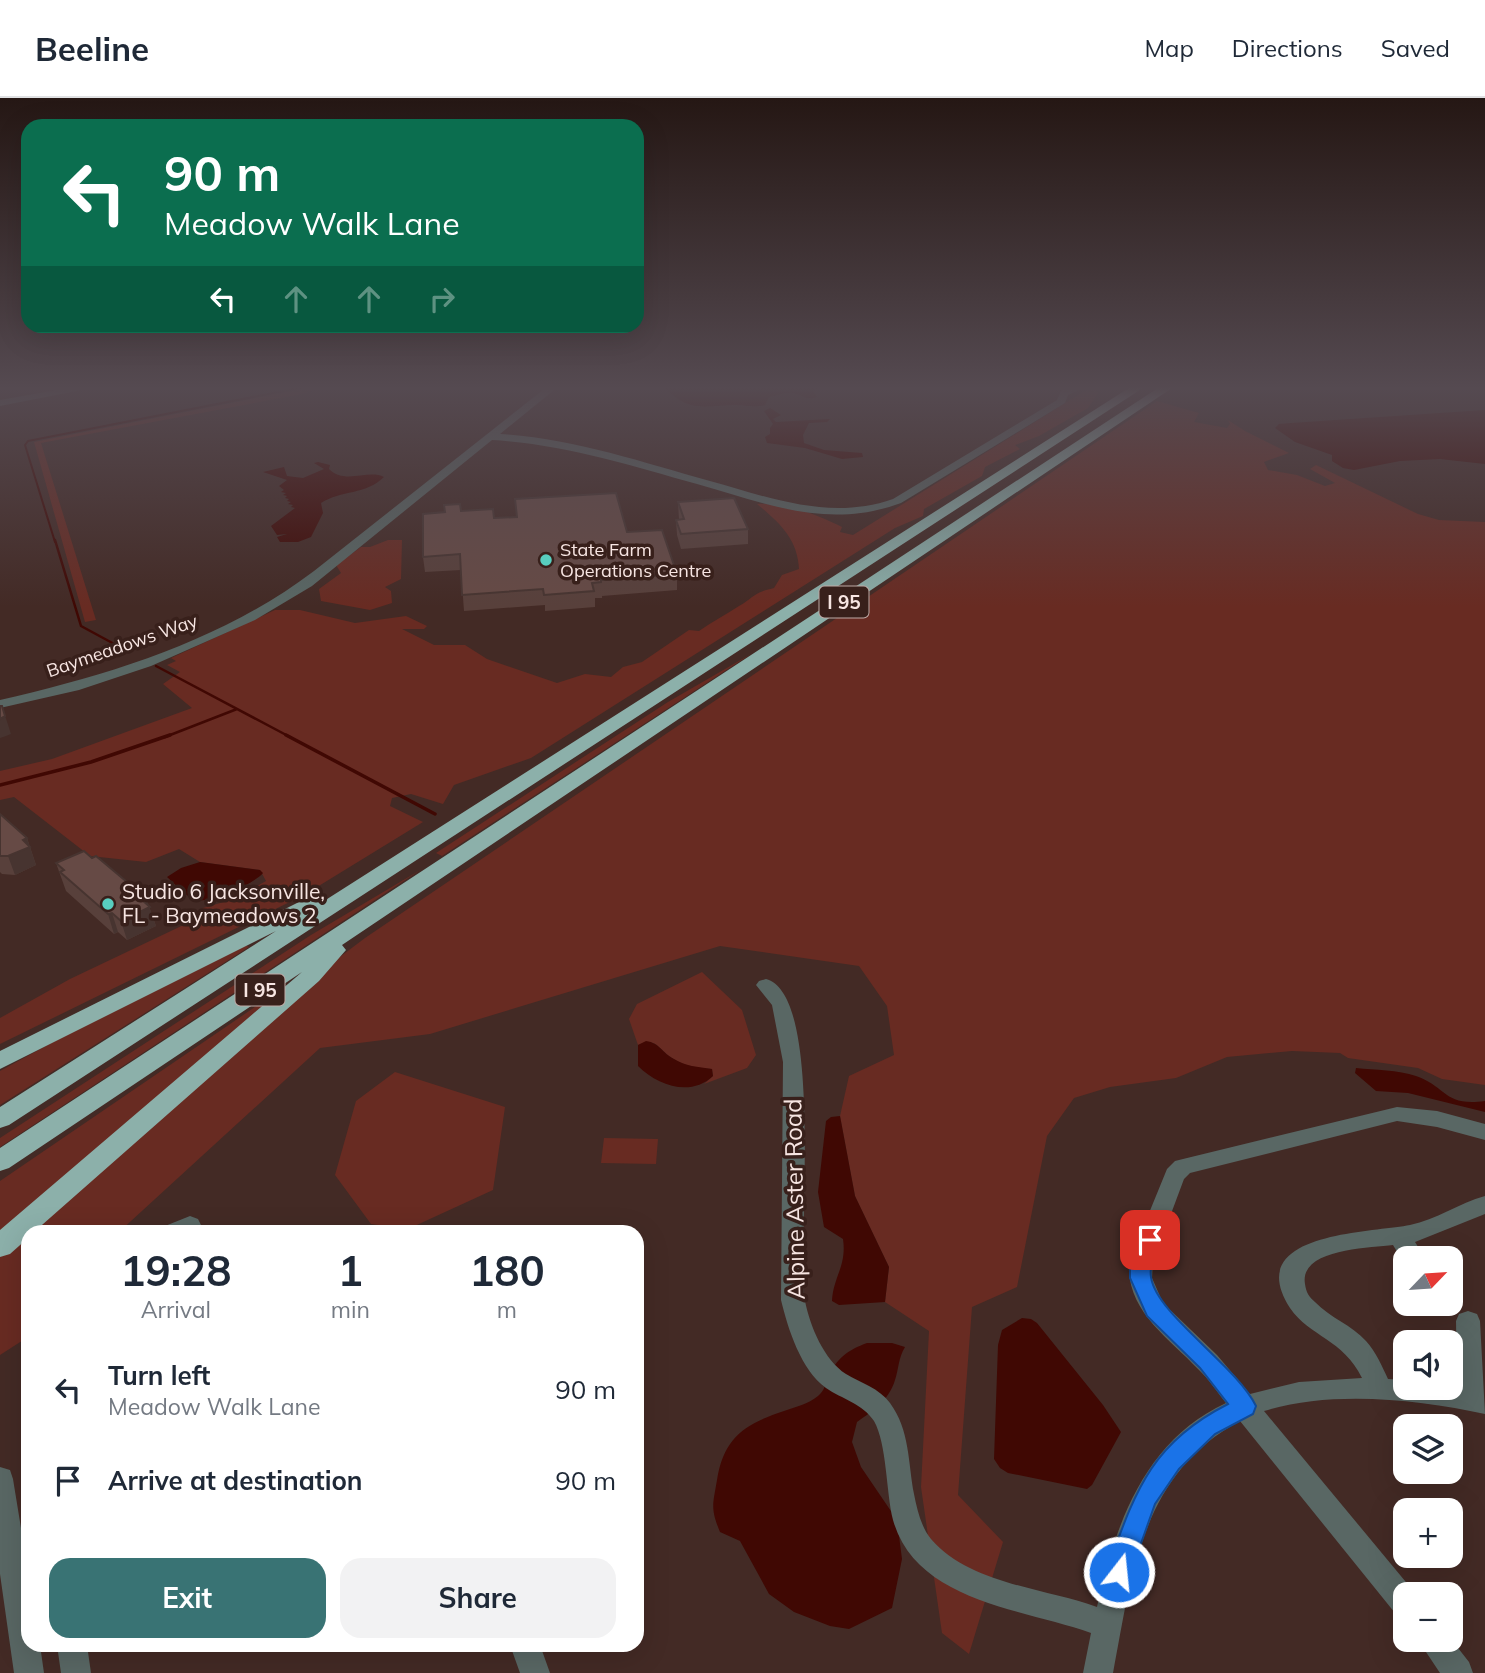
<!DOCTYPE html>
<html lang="en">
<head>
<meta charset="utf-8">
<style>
	body { margin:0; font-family:Mulish,sans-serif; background:#f2f2f3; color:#1f2937; height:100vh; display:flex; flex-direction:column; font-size:26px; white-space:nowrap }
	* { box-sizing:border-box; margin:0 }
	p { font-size:23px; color:#747a83 }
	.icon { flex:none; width:38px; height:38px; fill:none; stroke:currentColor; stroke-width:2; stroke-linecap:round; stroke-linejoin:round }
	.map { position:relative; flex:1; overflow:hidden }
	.side { position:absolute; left:21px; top:1127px; width:623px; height:427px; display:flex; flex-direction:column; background:#fff; border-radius:21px; box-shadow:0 7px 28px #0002 }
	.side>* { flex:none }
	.guide { position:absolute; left:21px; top:21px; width:623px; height:214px; border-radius:21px; box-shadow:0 7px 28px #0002; background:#0b6e4f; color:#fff; overflow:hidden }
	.needle { width:46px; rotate:65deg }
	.controls { position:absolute; left:1393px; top:1148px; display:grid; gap:14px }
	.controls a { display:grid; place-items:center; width:70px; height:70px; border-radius:14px; background:#fff; box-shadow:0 7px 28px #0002; font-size:35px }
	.pin { position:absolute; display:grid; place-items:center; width:60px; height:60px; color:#fff; margin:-30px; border-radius:14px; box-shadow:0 4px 10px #0006 }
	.me { position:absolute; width:77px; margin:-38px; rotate:16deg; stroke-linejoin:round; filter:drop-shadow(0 0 5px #0008) }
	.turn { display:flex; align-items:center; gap:24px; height:147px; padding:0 28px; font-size:32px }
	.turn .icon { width:91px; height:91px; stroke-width:2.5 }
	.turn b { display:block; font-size:49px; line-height:60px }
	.lanes { display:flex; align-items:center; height:66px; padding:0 28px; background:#0003; justify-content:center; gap:35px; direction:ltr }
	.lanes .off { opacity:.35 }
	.eta { display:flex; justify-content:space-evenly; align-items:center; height:119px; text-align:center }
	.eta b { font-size:42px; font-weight:700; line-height:49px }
	.primary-button { display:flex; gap:14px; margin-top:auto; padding:14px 28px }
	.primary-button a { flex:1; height:80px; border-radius:21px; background:#397374; color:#fff; font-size:28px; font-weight:700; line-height:80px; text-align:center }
	.primary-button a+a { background:#f2f2f3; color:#1f2937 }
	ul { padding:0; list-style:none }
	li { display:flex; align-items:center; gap:21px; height:91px; padding:0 28px }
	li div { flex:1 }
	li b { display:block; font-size:26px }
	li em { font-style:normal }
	header { display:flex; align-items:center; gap:42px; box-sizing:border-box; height:98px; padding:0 35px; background:#fff; border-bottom:2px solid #e0e1e3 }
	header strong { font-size:33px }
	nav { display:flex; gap:38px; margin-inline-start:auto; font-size:24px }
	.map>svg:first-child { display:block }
	.green { fill:#682b22 }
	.water { fill:#400803 }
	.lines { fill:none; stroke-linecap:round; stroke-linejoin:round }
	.stream-far2 { stroke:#400803; stroke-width:2 }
	.stream-far1 { stroke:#400803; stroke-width:2.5 }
	.stream { stroke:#400803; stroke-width:3.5 }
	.minor { fill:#596764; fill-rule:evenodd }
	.highway { fill:#8cb0aa; fill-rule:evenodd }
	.wall { fill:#58403b }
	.shaded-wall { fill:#473430 }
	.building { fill:#664a45; stroke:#473430; stroke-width:2 }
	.route { fill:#1a73e8; stroke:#114b97; stroke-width:2 }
	.poi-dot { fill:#58cebf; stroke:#38201b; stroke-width:2.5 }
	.labels { text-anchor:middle; stroke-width:7; stroke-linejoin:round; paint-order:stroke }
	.far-poi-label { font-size:18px; fill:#f7e5e2; stroke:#38201b; text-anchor:start }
	.far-street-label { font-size:18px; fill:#f7e5e2; stroke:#38201b }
	.shield { fill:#38201b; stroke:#beaaa6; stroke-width:2 }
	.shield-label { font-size:19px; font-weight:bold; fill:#f7e5e2 }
	.poi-label { font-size:21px; fill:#f7e5e2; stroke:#38201b; text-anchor:start }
	.near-street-label { font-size:24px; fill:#f7e5e2; stroke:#38201b }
</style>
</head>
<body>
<header>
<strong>Beeline</strong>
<nav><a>Map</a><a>Directions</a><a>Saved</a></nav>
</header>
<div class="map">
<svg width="1485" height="1575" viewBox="0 0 1485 1575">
	<rect width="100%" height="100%" fill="#432a25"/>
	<path class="green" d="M316,288h10l-24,8 -261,49 55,177 -11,2 -51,-180z
		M1113,288l-11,1 -14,21 -49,28 -24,9 5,4 -35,18 -3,9 -58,33 -1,7 -28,12 -364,230 -77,27 -11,19 -32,-10 -19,4 -2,8 33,16 -119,73 -304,149v-26l70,-39 124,-59 9,-12 31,-9 32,-18 -6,-11 -60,-8 -21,-13 -33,13 -56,-6 -76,-59 -14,3v-29l52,-12 140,-51 -29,-24 17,-12 -13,-7 9,-4 -5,-3 104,-48h25l55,13 51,-7 21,10 -3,3h-22l32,16h31l22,14 70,24 28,-9 26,3 12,-10 19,-5 47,-32 10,1c13,-9 26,-16 40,-25 16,-9 13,-13 35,-18l8,-13 17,-6c-1,-30 -20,-47 -42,-65 28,-2 61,11 85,23l-2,5 13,3 238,-148z
		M1157,303l42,12 -5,9 33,6 3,-4 -2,-4 17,11 44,22 -25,9 4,8 29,5 28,11 10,-3 -25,-14 6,-4 102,49 21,6 46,2v563l-43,-6 -24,-11 -70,-10 -8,-5 -48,-2 -65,6 -51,21 -66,9 -36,11 -27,38 -30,151 -45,20 -14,188 45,47 -34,112 -27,-21 -21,-146 8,-156 -44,-29 4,-35 -34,-71 -15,-80 9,-40 45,-21 -7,-49 -28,-40 -139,-20 -290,88 -110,14 -201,184h-91l292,-260 45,-34z
		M388,442h14l-1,39 -16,8 6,4 1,12 -22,7 -49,-9 -2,-12 22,-16 -5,-8 25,-18h9z
		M751,556l-309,202 -6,-3 232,-151z
		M422,771l-422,278v-9l311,-203z
		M245,847l4,2 -249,158v-34l121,-66z
		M318,866l-318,273v-56z
		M702,874l40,38 14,45 -9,13 -43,16 9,-8 -1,-7c-14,-1 -29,-3 -40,-11 -14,-9 -16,-22 -34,-13l-9,-26 8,-15z
		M395,974l110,35 -12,83 -85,39 -37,-5 -36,-49 21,-74z
		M604,1040l54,1 -2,25 -55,-1z
		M28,1134v105l-28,18v-98z"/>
	<path class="water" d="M664,288h166l-17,4 4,7c-11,4 -14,-2 -24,-4 -7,-1 -17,3 -24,4l-4,8c-11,3 -18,0 -28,0 -33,0 -49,9 -73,-19z
		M770,310l11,7 -8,4 3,3 54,-3 -3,3 -18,1 -6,12 1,8 20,7 38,3 1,4 -21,2 -37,-11 -38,-5 -2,-6 5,-3v-6l3,-4 -9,-13z
		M1485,312v54l-45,-5 -40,2 -46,9 -11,-2 -11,-7v-6l-37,-13 -20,-14 4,-4 12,-1z
		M318,364l12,3 -1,4c16,16 39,0 55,8 -18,18 -43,13 -63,26l2,10 -12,24 -13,5h-18l-3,-5 10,-3 -10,1 -6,-9 24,-18 -4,-1 2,-2 -5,-1 3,-2 -4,-1 2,-2 -4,-1 2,-2 -4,-1 3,-2 -5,-1 3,-2 -5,-4 8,-6 -24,-8 21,-5 3,9 16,2 21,-9 -10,-6z
		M200,764l60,8 3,3c-9,11 -58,33 -70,26 -9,-5 -18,-15 -26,-22l14,-9z
		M646,943c14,2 16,12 28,18 11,7 24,8 38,10l1,7c-22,21 -55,10 -75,-10v-21z
		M1356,970c19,2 42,2 60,8 30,10 28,31 69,25v11l-77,-19 -32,-2 -21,-18z
		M840,1018l15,80 34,71 -4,35 -46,3 -7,-4c1,-24 15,-35 11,-62l-19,-12 -6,-35 8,-71 5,-4z
		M1022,1220l9,1 6,4 66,82 18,27 -29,53 -5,4 -79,-16 -8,-5 -6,-9 4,-114 4,-15z
		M867,1245h25l13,4c-7,12 -6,21 -10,33 -6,20 -21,30 -38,42l-5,20 9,25 36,53 5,39 -10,49 -43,21 -19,-3 -36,-14 -25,-18 -29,-53 -20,-9c-10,-24 -7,-28 -3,-52 7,-43 28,-56 67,-69 12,-4 24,-7 34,-15 6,-5 8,-12 10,-19 9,-19 20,-27 39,-34z"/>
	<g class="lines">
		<path class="stream-far2" d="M55,444l-30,-97 3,-4 281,-55"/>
		<path class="stream-far1" d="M55,442l26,86 48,26
			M156,568l134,71
			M165,639l72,-28"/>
		<path class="stream" d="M286,637l149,79
			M0,687l91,-23 79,-27"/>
		<path class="minor" d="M79,288h23l-102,20v-6z
			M548,288h11l-59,48c72,4 141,28 210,47 61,17 120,40 183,18l164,-99 4,-9 12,-5h15l-20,9 -3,8 -164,100c-73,27 -133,1 -204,-19 -68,-19 -134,-40 -205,-44l-180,146 -57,34 -104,46 -72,24 -79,18v-8c110,-25 223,-60 314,-129z
			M766,881c60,16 30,268 39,322 5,25 19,59 41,73 15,9 33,14 44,29 20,27 18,60 24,91 3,15 7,33 17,45 39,45 113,49 166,68 18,-82 47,-166 129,-204 -9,-11 -17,-24 -28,-34 -30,-32 -72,-58 -69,-107l38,-93 8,-8 8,-2 214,-52 40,4 48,13v16l-48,-13 -40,-6 -207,52 -6,6 -31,83 -1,16 11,25 54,52 33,39 49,-12 63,-4c-19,-39 -52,-41 -72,-70 -49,-76 80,-75 120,-83 26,-5 49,-22 75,-29v18l-70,28 10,16h-20v7l-12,-20c-25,3 -94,4 -88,39 1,8 4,13 10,18 15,16 37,23 51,39 10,11 16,25 22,38l17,1v8l52,-2 -1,-65 3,-7 9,-3 9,3 3,7 5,93c-67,-15 -155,-24 -221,-3l151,182 -10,1v23l-10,-4 -155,-192c-99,53 -108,153 -127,252h-30l8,-40c-67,-24 -175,-31 -198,-113 -7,-28 -6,-76 -19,-99 -11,-17 -32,-22 -48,-33 -25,-18 -38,-59 -45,-88l2,-238 -11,-57 -16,-20 3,-4z
			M190,1118l8,3 3,6 -3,6 -36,1 3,-6z
			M0,1369l10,3 3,9 15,92v74h12l4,28h-30l-14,-99z
			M1451,1541l18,23 4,11h-33l-22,-33z
			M57,1547h30l4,28h-30z
			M510,1547h30l10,28h-30z"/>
		<path class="highway" d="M1132,288h14l-1137,739 -9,3v-21l276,-176 -276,138v-18l307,-153 8,-1 9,4z
			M1161,288h14l-833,559 4,5 -27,31 -285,251h-6v6l-18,16 -10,3v-27l302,-258 -293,196 -9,3v-23z"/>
	</g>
	<path class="wall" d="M678,404l70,27v15l-67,5 -4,-14 -1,-15h3z
		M461,413l33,7 133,14 50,42v16l-75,6v2h-7v9l-50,4v-6l-81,6 -3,-41 -36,2 -2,-15 22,-45z
		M0,716l27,24 9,27 -21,10 -13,-1 -2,-2z
		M92,760l54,40 10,28 -29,14 -9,-8 -4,2 -48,-43 -10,-28z"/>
	<path class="shaded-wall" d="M2,608l9,28 -5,2 -6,2v-19z
		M27,740l9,27 -21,10 -7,-19 15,-16z
		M146,800l10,28 -29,14 -6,-19 21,-21z
		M112,815l6,19 -4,2 -6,-20z"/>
	<path class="building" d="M616,395l11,39 35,-2 15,44 -76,6v2l-9,1 2,8 -50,4 -1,-6 -81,6 -2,-41 -37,3v-43l22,-2 -1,-7 16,-1 1,7 32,-2 1,9 23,-1 -2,-18z
		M734,400l14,31 -67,5 -5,-14 8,-1 -6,-17z
		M0,608h2l3,10 -5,3z
		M0,716l27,24 -4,2 7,7 -22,9h-8z
		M84,753l8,7 4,-2 50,42 -4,2 8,7 -29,14 -9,-8 -4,1 -48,-42 4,-2 -8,-7z"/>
	<linearGradient id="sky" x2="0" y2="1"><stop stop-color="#251714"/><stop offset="0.57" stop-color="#554a51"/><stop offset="1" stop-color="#554a51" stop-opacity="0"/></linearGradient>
	<rect width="1485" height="509" fill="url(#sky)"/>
	<path class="route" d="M1150,1134l7,3 3,5c-4,12 -11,24 -9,37 5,37 85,88 105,129l-3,8 -38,20 -36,35 -24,35 -27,76 -9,4 -9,-4 -4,-8c29,-79 43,-128 122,-168l-28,-36 -53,-52 -17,-38v-16l12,-27z"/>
	<g class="poi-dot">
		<circle cx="546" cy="462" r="7"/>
		<circle cx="108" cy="806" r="7"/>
	</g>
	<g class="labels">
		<g class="far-poi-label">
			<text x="560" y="458">State Farm<tspan x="560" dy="21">Operations Centre</tspan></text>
		</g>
		<g class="far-street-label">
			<text transform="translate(122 548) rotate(-19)" y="6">Baymeadows Way</text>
		</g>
		<g class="shield">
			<rect x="819.5" y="488.5" width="49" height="31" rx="5"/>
			<rect x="235.5" y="876.5" width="49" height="31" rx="5"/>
		</g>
		<g class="shield-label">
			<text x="844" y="511">I 95</text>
			<text x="260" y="899">I 95</text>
		</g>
		<g class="poi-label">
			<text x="122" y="801">Studio 6 Jacksonville,<tspan x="122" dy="24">FL - Baymeadows 2</tspan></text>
		</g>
		<g class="near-street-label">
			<text transform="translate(795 1101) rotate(-91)" y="8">Alpine Aster Road</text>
		</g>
	</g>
</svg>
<div class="controls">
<a><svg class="needle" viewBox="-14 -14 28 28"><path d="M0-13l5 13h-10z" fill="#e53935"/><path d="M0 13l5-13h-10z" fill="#747a83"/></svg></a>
<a><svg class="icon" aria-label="sound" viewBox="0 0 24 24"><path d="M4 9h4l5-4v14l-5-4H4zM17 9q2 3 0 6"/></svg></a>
<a><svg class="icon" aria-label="layers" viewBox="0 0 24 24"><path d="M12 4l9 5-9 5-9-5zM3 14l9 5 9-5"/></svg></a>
<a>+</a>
<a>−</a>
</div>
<div class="pin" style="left:1150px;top:1142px;background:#d93025"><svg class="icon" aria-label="arrive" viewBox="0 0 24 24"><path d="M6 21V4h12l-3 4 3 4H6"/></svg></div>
<svg class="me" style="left:1119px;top:1474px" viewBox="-20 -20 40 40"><circle r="17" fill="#1a73e8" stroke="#fff" stroke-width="3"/><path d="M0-11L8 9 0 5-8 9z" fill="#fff"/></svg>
<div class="guide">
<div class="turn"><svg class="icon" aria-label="left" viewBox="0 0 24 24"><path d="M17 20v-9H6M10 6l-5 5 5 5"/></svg><div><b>90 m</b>Meadow Walk Lane</div></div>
<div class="lanes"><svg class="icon" aria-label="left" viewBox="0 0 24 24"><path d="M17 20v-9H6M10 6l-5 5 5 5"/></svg><svg class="icon off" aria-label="ahead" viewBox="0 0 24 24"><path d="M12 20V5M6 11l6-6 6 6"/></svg><svg class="icon off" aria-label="ahead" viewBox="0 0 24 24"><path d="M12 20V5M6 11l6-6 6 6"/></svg><svg class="icon off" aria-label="right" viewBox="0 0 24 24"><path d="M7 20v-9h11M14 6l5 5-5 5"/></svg></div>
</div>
<section class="side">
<div class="eta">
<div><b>19:28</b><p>Arrival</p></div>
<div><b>1</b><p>min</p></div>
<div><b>180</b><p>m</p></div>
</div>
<ul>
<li><svg class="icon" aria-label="left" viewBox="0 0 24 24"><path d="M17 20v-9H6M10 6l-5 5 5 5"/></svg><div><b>Turn left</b><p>Meadow Walk Lane</p></div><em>90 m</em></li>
<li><svg class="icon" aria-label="arrive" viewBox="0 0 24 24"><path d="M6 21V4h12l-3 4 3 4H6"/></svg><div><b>Arrive at destination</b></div><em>90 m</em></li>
</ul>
<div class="primary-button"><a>Exit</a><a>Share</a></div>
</section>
</div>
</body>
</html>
